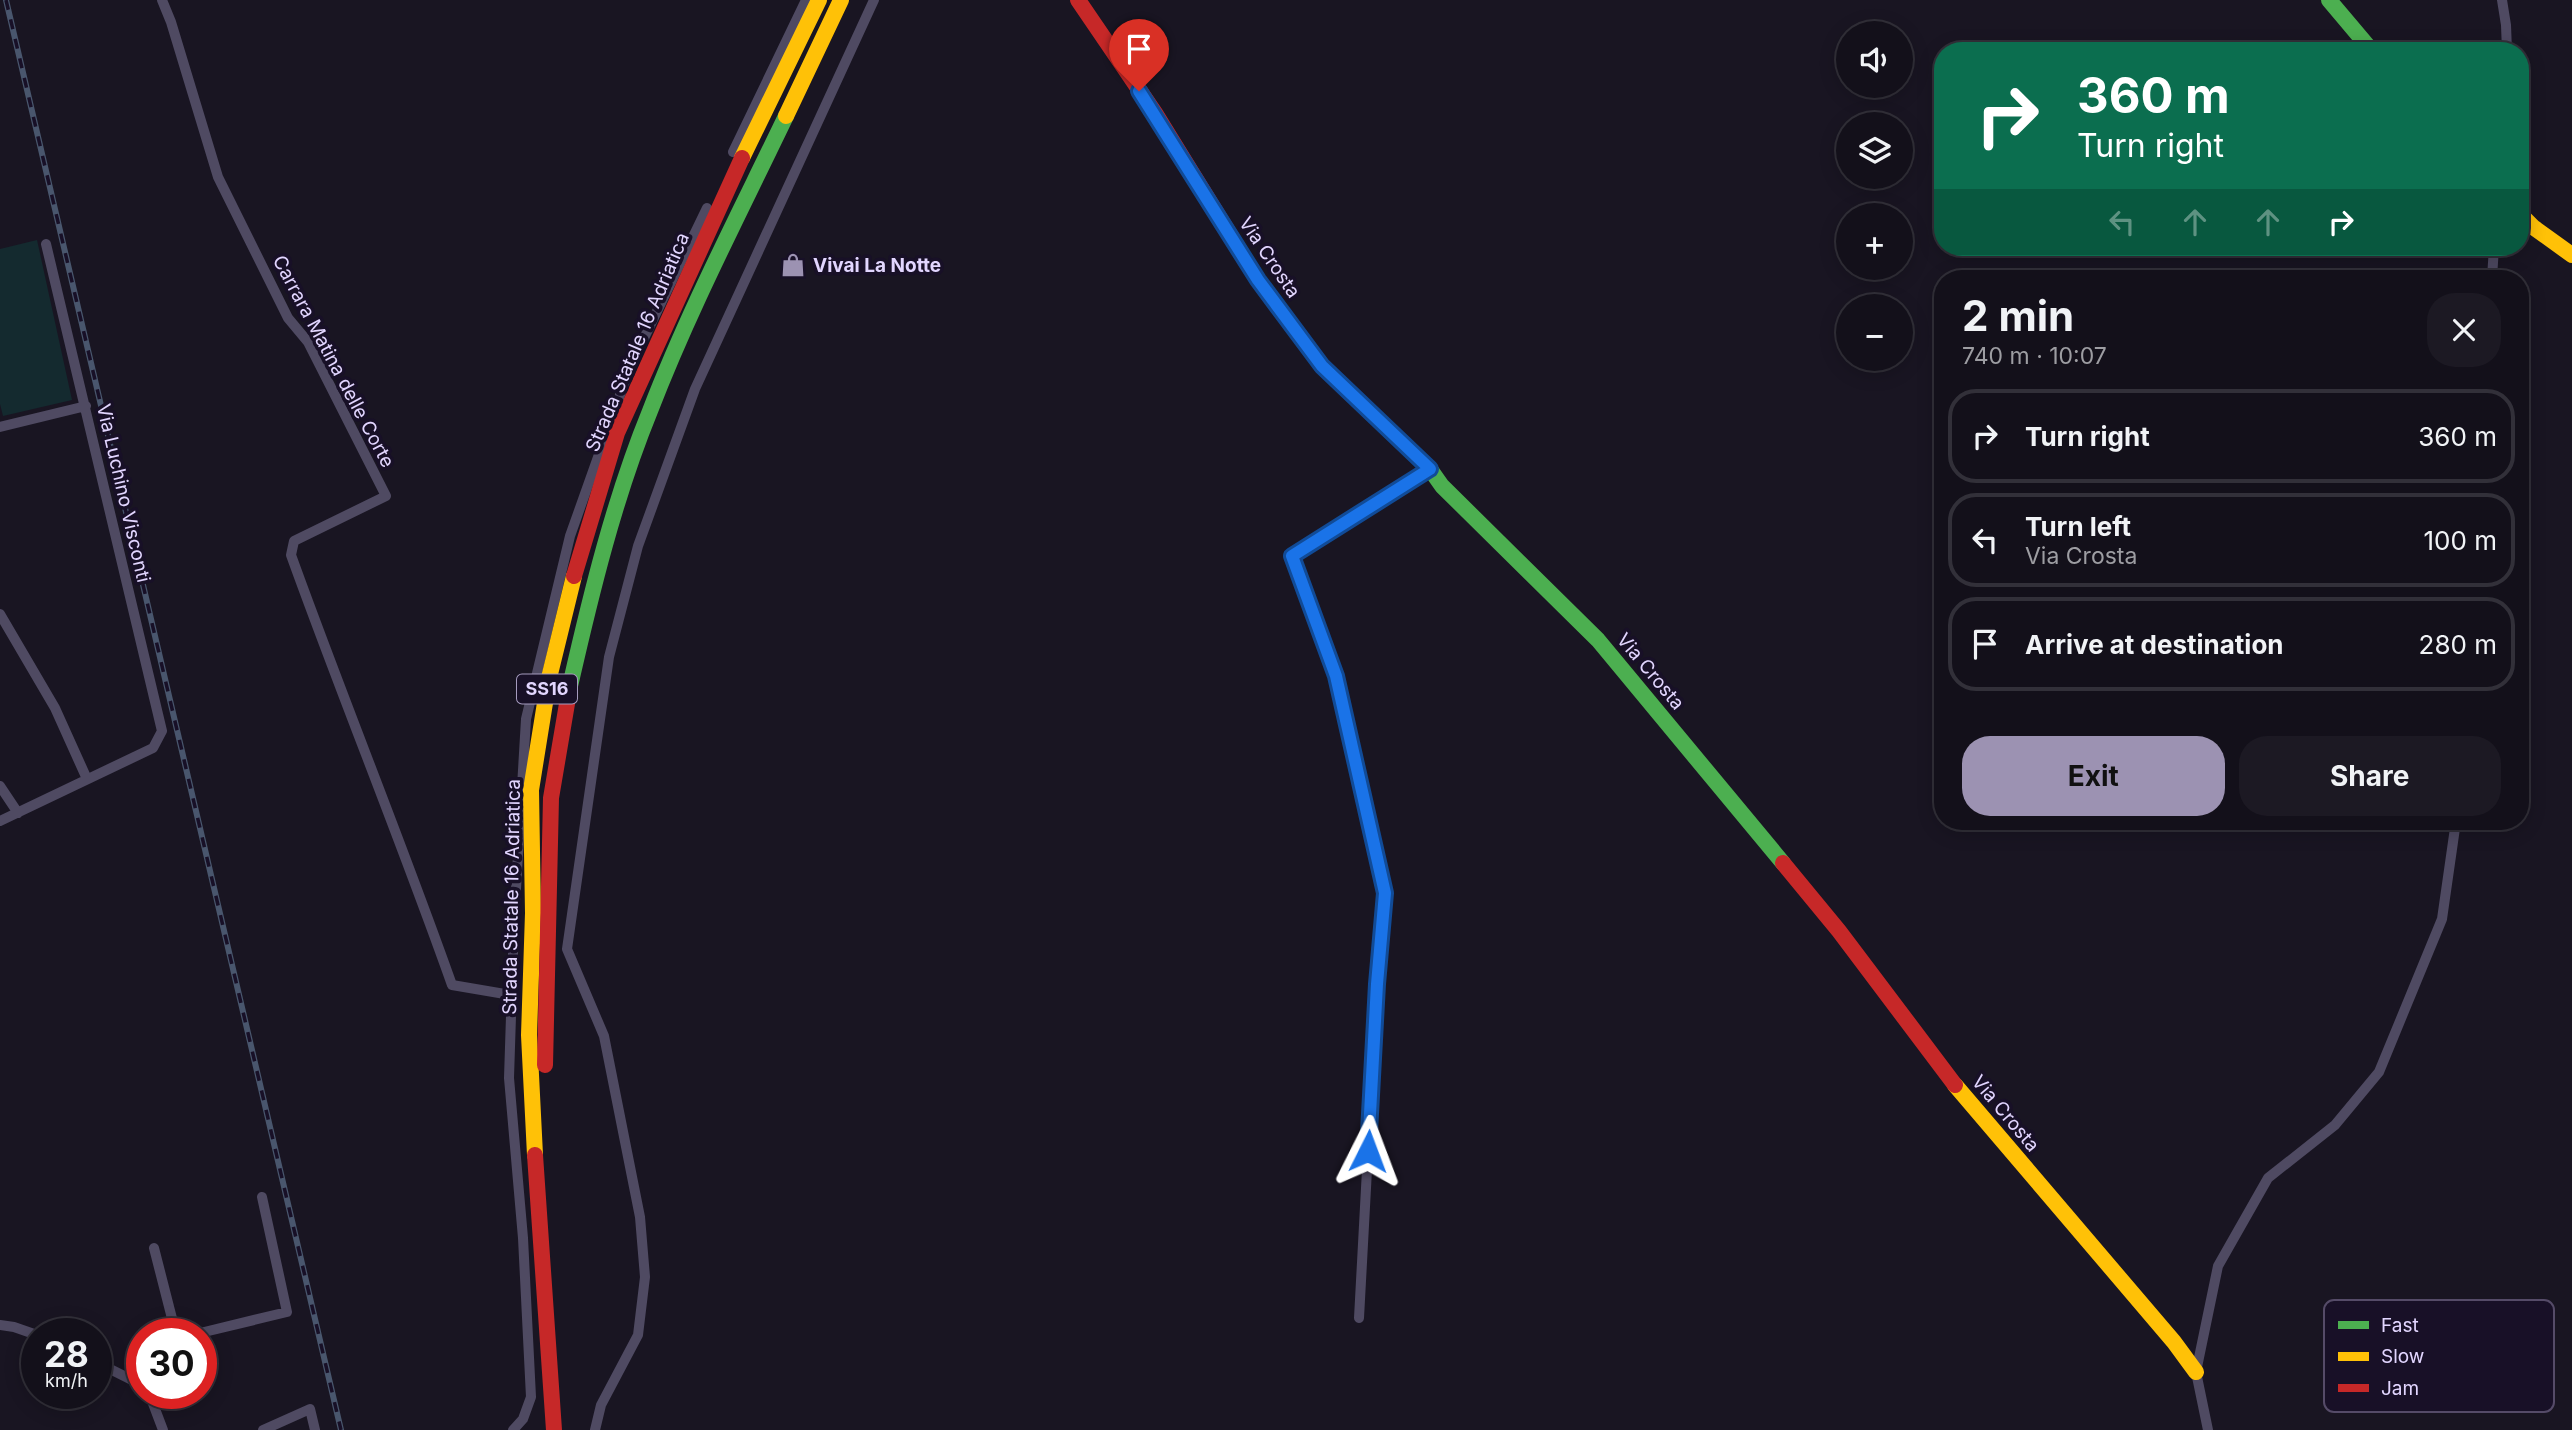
<!DOCTYPE html>
<html lang="en">
<head>
<meta charset="utf-8">
<style>
	body { margin:0; font-family:Inter,sans-serif; background:#1c1923; color:#f1f3f6; height:100vh; display:flex; flex-direction:column; font-size:26px; white-space:nowrap }
	* { box-sizing:border-box; margin:0 }
	p { font-size:23px; color:#9d9da2 }
	.icon { flex:none; width:38px; height:38px; fill:none; stroke:currentColor; stroke-width:2; stroke-linecap:round; stroke-linejoin:round }
	.map { position:relative; flex:1; overflow:hidden }
	.drawer { position:absolute; left:1934px; top:270px; width:595px; height:560px; display:flex; flex-direction:column; background:#13101a; border-radius:28px; box-shadow:0 4px 18px #0003,0 0 0 2px #323039 }
	.drawer>* { flex:none }
	.hud { position:absolute; left:1934px; top:42px; width:595px; height:214px; border-radius:28px; box-shadow:0 4px 18px #0003,0 0 0 2px #323039; background:#0b6e4f; color:#fff; overflow:hidden }
	.buttons { position:absolute; left:1836px; top:21px; display:grid; gap:14px }
	.buttons a { display:grid; place-items:center; width:77px; height:77px; border-radius:50%; background:#13101a; box-shadow:0 4px 18px #0003,0 0 0 2px #323039; font-size:35px }
	.speed { position:absolute; left:21px; top:1318px; display:flex; gap:14px; font-size:35px; font-weight:700; text-align:center }
	.speed>* { display:grid; place-content:center; width:91px; height:91px; border-radius:50%; background:#13101a; box-shadow:0 4px 18px #0003,0 0 0 2px #323039; line-height:1 }
	.speed small { font-size:18px; font-weight:400 }
	.speed .limit { border:10px solid #d22; background:#fff; color:#111 }
	.pin { position:absolute; display:grid; place-items:center; width:60px; height:60px; color:#fff; margin:-72px -30px; border-radius:50% 50% 50% 0; rotate:-45deg; box-shadow:0 0 7px #0007 }
	.pin .icon { rotate:45deg }
	.me { position:absolute; width:77px; margin:-38px; rotate:3deg; stroke-linejoin:round; filter:drop-shadow(0 0 5px #0008) }
	.turn { display:flex; align-items:center; gap:24px; height:147px; padding:0 28px; font-size:32px }
	.turn .icon { width:91px; height:91px; stroke-width:2.5 }
	.turn b { display:block; font-size:49px; line-height:60px }
	.lanes { display:flex; align-items:center; height:66px; padding:0 28px; background:#0003; justify-content:center; gap:35px; direction:ltr }
	.lanes .off { opacity:.35 }
	.round { display:grid; place-items:center; flex:none; width:74px; height:74px; border-radius:28px; background:#1c1923 }
	.summary { display:flex; align-items:center; justify-content:space-between; height:119px; padding:0 28px }
	h1 { font-size:42px; font-weight:700; line-height:52px }
	.cta { display:flex; gap:14px; margin-top:auto; padding:14px 28px }
	.cta a { flex:1; height:80px; border-radius:28px; background:#9c92b2; color:#111; font-size:28px; font-weight:700; line-height:80px; text-align:center }
	.cta a+a { background:#1c1923; color:#f1f3f6 }
	ul { padding:0; list-style:none }
	li { display:flex; align-items:center; gap:21px; height:94px; margin:0 14px 10px; padding:0 14px; border:4px solid #323039; border-radius:28px }
	li div { flex:1 }
	li b { display:block; font-size:26px }
	li em { font-style:normal }
	.map>svg:first-child { display:block }
	.green { fill:#142a2f }
	.lines { fill:none; stroke-linecap:round; stroke-linejoin:round }
	.street { stroke:#4f4a62; stroke-width:10 }
	.fast { stroke:#4caf50; stroke-width:16 }
	.slow { stroke:#ffc107; stroke-width:16 }
	.jam { stroke:#c62828; stroke-width:16 }
	.rail-casing { stroke:#49566d; stroke-width:6 }
	.rail { stroke:#181027; stroke-width:3.5; stroke-dasharray:10; stroke-linecap:butt }
	.route-casing { stroke:#114b97; stroke-width:18 }
	.route { stroke:#1a73e8; stroke-width:12 }
	.labels { text-anchor:middle; stroke-width:7; stroke-linejoin:round; paint-order:stroke }
	.shield { fill:#181027; stroke:#a59bbe; stroke-width:2 }
	.shield-label { font-size:18px; font-weight:bold; fill:#e2d6ff }
	.street-label { font-size:19px; fill:#e2d6ff; stroke:#181027 }
	.poi-label { font-size:19px; font-weight:bold; fill:#e2d6ff; stroke:#181027; text-anchor:start }
	.key { fill:#181027; stroke:#554b68; stroke-width:2 }
	.key-label { font-size:19px; fill:#e2d6ff }
</style>
</head>
<body>
<div class="map">
<svg width="2572" height="1430" viewBox="0 0 2572 1430">
	<rect width="100%" height="100%" fill="#191522"/>
	<path class="green" d="M37,240l35,160 -69,16 -3,-12v-155z"/>
	<g class="lines">
		<path class="street" d="M162,0l9,22 47,155 70,141 20,24 78,154 -92,45 -3,14c52,144 110,286 161,430l59,10
			M2502,0l4,25 1,26
			M733,152l73,-152
			M2492,278l2,-31
			M0,427l86,-21
			M0,614l55,94 32,71
			M0,786l18,27
			M0,821l153,-73 9,-17 -116,-487
			M154,1248l22,86
			M1359,1318l18,-334 8,-91 -49,-217 -44,-120 138,-87
			M0,1325l14,2 23,8
			M196,1334l91,-22 -25,-115
			M96,1362l46,23
			M149,1393l14,37
			M263,1430l47,-21 5,21
			M513,1430l10,-11 8,-22 -8,-159 -14,-160 5,-155 12,-204 44,-183 60,-169 77,-159
			M595,1430l6,-25 37,-70 7,-58 -5,-60 -36,-181 -37,-87 42,-292 29,-111 57,-157 179,-389
			M2208,1430l-12,-58 22,-106 50,-88 67,-53 44,-53 63,-153 14,-98"/>
		<path class="fast" d="M2329,0l43,51
			M1376,418l54,51 12,17 156,154 185,223
			M570,686c21,-92 44,-187 80,-275 39,-101 89,-197 136,-295"/>
		<path class="slow" d="M786,116l55,-116
			M742,158l77,-158
			M2520,214l13,13 39,28
			M1955,1085l219,257 22,30
			M535,1155l-6,-120 4,-122 -2,-123 18,-112 25,-102"/>
		<path class="jam" d="M1078,0l77,113 103,167 64,86 54,52
			M574,576l43,-143 125,-275
			M1783,863l56,68 116,154
			M545,1065l6,-267 19,-112
			M535,1155l19,275"/>
		<g class="rail-casing">
			<path id="rail" d="M6,0l335,1430"/>
		</g>
		<use href="#rail" class="rail"/>
	</g>
	<g class="lines">
		<g class="route-casing">
			<path id="route" d="M1139,91l119,189 64,86 108,103 -138,87 44,120 49,217 -8,91 -9,167"/>
		</g>
		<use href="#route" class="route"/>
	</g>
	<defs>
		<g id="shop-bare" transform="scale(1.89)"><path d="M-5-2.5h2.3a2.7 3.5 0 0 1 5.4 0H5L5.5 6h-11ZM-1.5-2.5h3a1.5 2.3 0 0 0-3 0Z" fill="#9c92b2" stroke="#181027" stroke-width="2.5" paint-order="stroke"/></g>
	</defs>
	<g fill-rule="evenodd">
		<use href="#shop-bare" x="793" y="265"/>
	</g>
	<g class="labels">
		<rect class="shield" x="517" y="674.5" width="60" height="29" rx="5"/>
		<g class="shield-label">
			<text x="547" y="695">SS16</text>
		</g>
		<g class="street-label">
			<text transform="translate(1270 257) rotate(56)" y="7">Via Crosta</text>
			<text transform="translate(637 342) rotate(-67)" y="7">Strada Statale 16 Adriatica</text>
			<text transform="translate(334 361) rotate(62)" y="7">Carrara Matina delle Corte</text>
			<text transform="translate(124 493) rotate(77)" y="7">Via Luchino Visconti</text>
			<text transform="translate(1651 671) rotate(50)" y="7">Via Crosta</text>
			<text transform="translate(511 897) rotate(-89)" y="7">Strada Statale 16 Adriatica</text>
			<text transform="translate(2006 1113) rotate(50)" y="7">Via Crosta</text>
		</g>
		<g class="poi-label">
			<text x="813" y="272">Vivai La Notte</text>
		</g>
	</g>
	<rect x="2324" y="1300" width="230" height="112" rx="10" class="key"/>
	<rect x="2338" y="1321" width="31" height="8" fill="#4caf50"/>
	<rect x="2338" y="1352" width="31" height="9" fill="#ffc107"/>
	<rect x="2338" y="1384" width="31" height="8" fill="#c62828"/>
	<g class="key-label">
		<text x="2381" y="1332">Fast</text>
		<text x="2381" y="1363">Slow</text>
		<text x="2381" y="1395">Jam</text>
	</g>
</svg>
<div class="buttons">
<a><svg class="icon" aria-label="sound" viewBox="0 0 24 24"><path d="M4 9h4l5-4v14l-5-4H4zM17 9q2 3 0 6"/></svg></a>
<a><svg class="icon" aria-label="layers" viewBox="0 0 24 24"><path d="M12 4l9 5-9 5-9-5zM3 14l9 5 9-5"/></svg></a>
<a>+</a>
<a>−</a>
</div>
<div class="speed"><div>28<small>km/h</small></div><div class="limit">30</div></div>
<div class="pin" style="left:1139px;top:91px;background:#d93025"><svg class="icon" aria-label="arrive" viewBox="0 0 24 24"><path d="M6 21V4h12l-3 4 3 4H6"/></svg></div>
<svg class="me" style="left:1368px;top:1151px" viewBox="-20 -20 40 40"><path d="M0-17L14 15 0 8-14 15z" fill="#1a73e8" stroke="#fff" stroke-width="4"/></svg>
<div class="hud">
<div class="turn"><svg class="icon" aria-label="right" viewBox="0 0 24 24"><path d="M7 20v-9h11M14 6l5 5-5 5"/></svg><div><b>360 m</b>Turn right</div></div>
<div class="lanes"><svg class="icon off" aria-label="left" viewBox="0 0 24 24"><path d="M17 20v-9H6M10 6l-5 5 5 5"/></svg><svg class="icon off" aria-label="ahead" viewBox="0 0 24 24"><path d="M12 20V5M6 11l6-6 6 6"/></svg><svg class="icon off" aria-label="ahead" viewBox="0 0 24 24"><path d="M12 20V5M6 11l6-6 6 6"/></svg><svg class="icon" aria-label="right" viewBox="0 0 24 24"><path d="M7 20v-9h11M14 6l5 5-5 5"/></svg></div>
</div>
<section class="drawer">
<div class="summary"><div><h1>2 min</h1><p>740 m · 10:07</p></div><a class="round"><svg class="icon" aria-label="close" viewBox="0 0 24 24"><path d="M6 6l12 12M18 6L6 18"/></svg></a></div>
<ul>
<li><svg class="icon" aria-label="right" viewBox="0 0 24 24"><path d="M7 20v-9h11M14 6l5 5-5 5"/></svg><div><b>Turn right</b></div><em>360 m</em></li>
<li><svg class="icon" aria-label="left" viewBox="0 0 24 24"><path d="M17 20v-9H6M10 6l-5 5 5 5"/></svg><div><b>Turn left</b><p>Via Crosta</p></div><em>100 m</em></li>
<li><svg class="icon" aria-label="arrive" viewBox="0 0 24 24"><path d="M6 21V4h12l-3 4 3 4H6"/></svg><div><b>Arrive at destination</b></div><em>280 m</em></li>
</ul>
<div class="cta"><a>Exit</a><a>Share</a></div>
</section>
</div>
</body>
</html>
